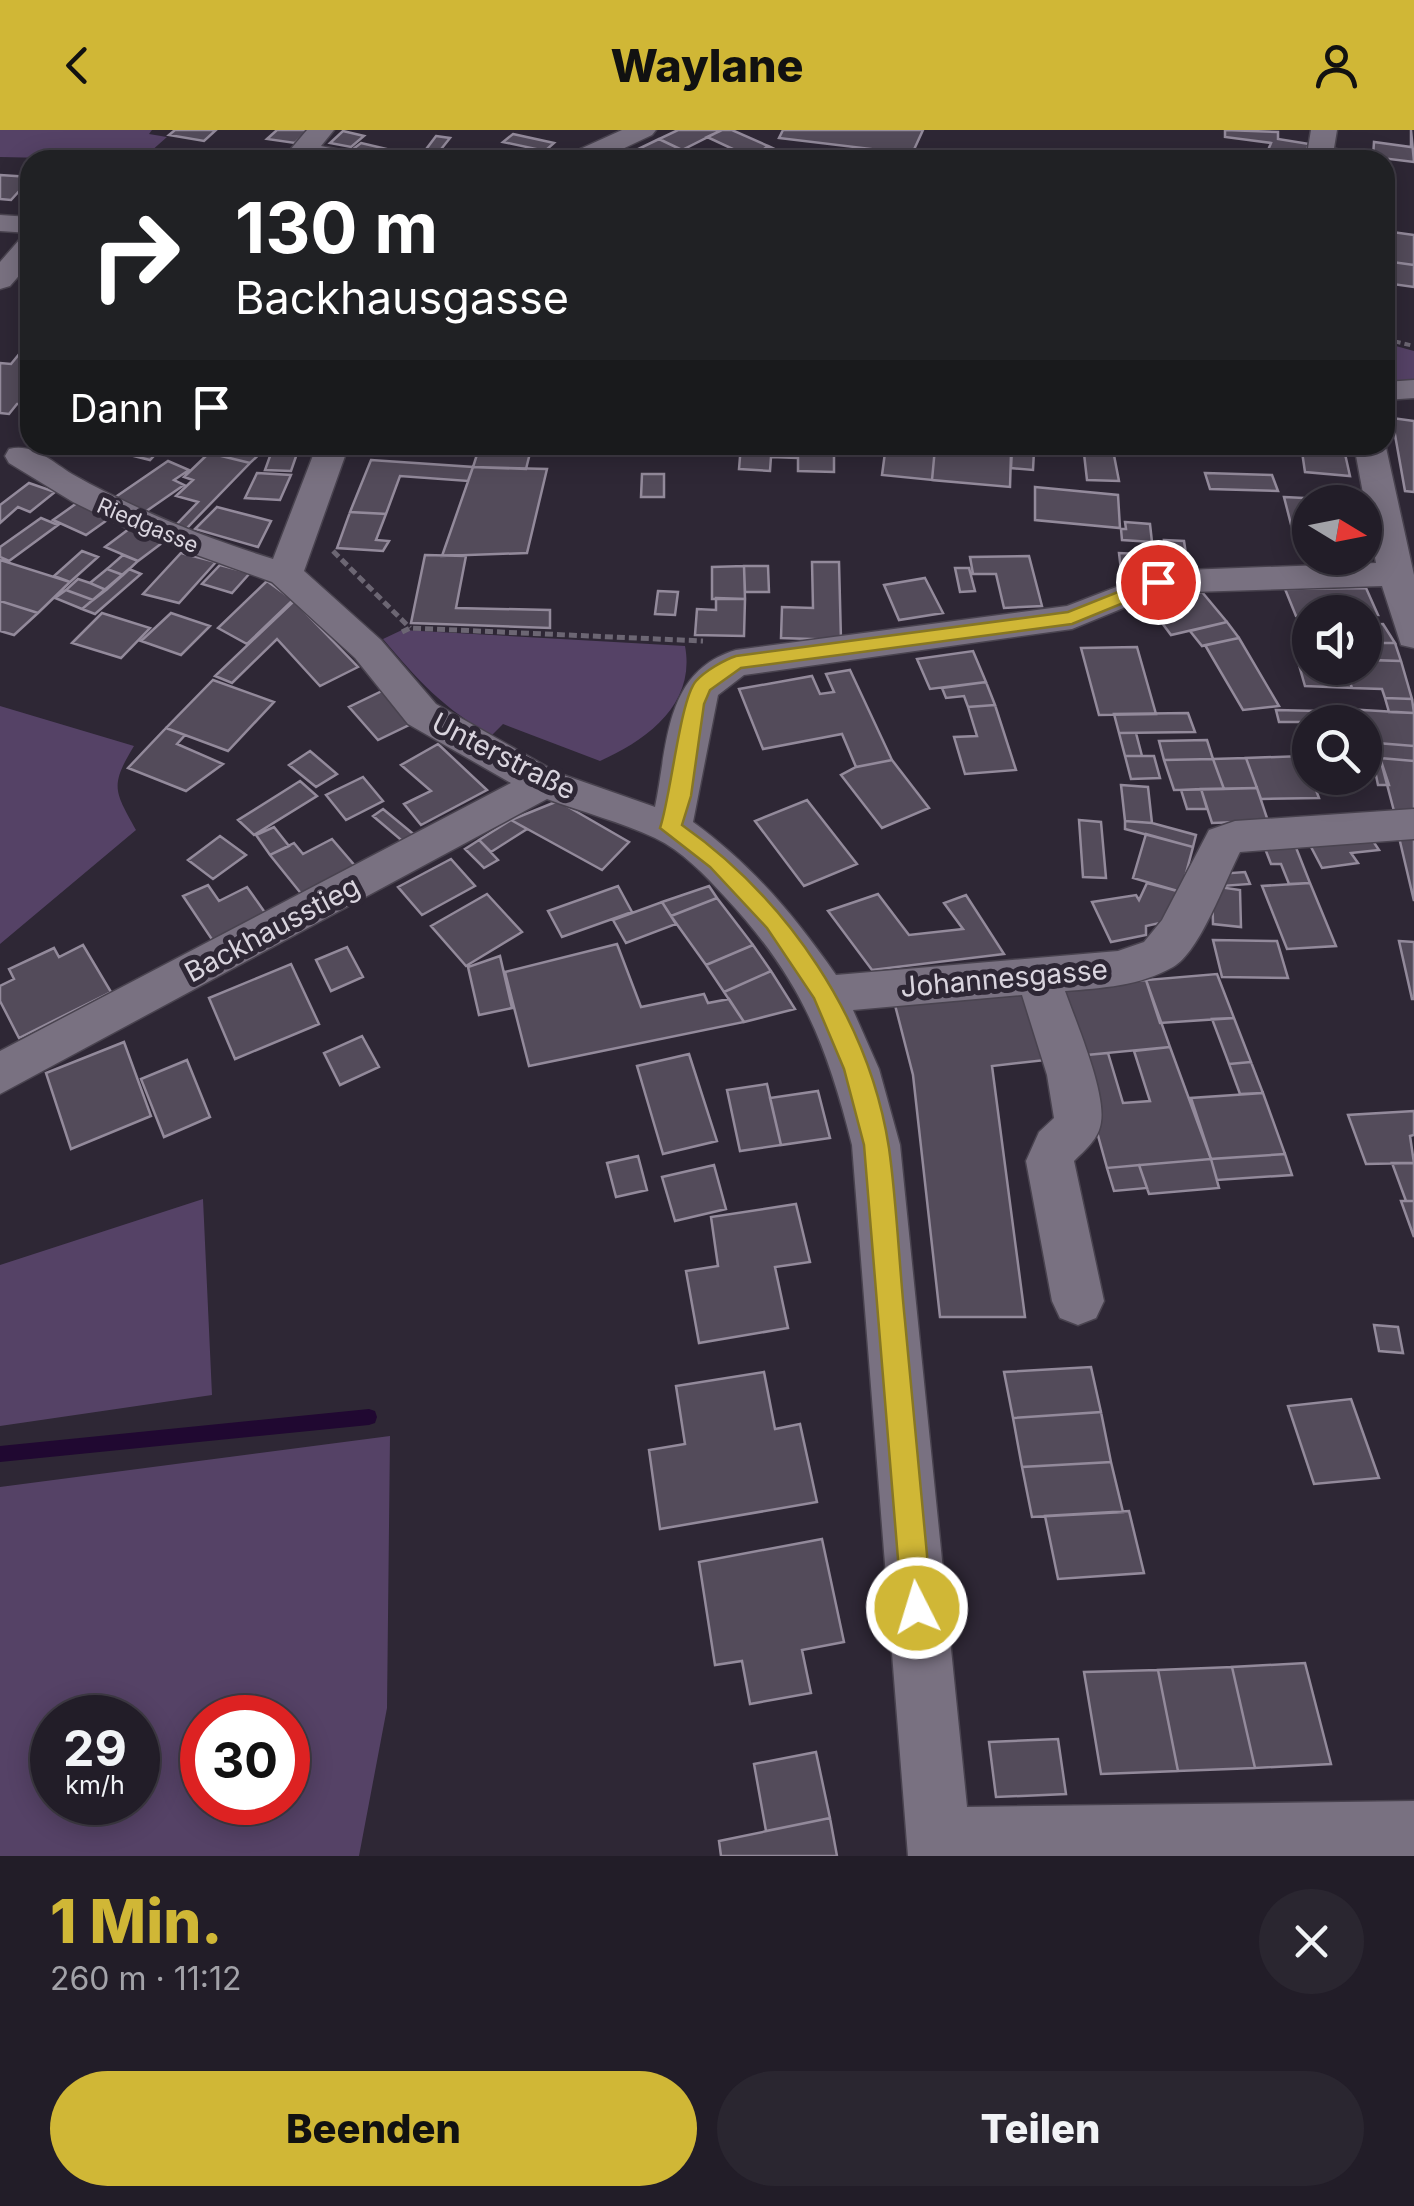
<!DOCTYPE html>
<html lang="de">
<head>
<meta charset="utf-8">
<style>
	body { margin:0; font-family:Inter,sans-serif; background:#2a2630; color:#f1f3f6; height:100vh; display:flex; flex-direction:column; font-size:38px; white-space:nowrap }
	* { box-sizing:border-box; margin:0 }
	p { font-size:32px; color:#a2a2a8 }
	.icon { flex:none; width:55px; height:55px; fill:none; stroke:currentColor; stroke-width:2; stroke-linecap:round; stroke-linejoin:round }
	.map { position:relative; height:1726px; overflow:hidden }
	.panel { display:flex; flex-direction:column; background:#221d28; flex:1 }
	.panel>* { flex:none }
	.guide { position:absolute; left:20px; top:20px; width:1375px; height:305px; border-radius:30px; box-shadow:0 5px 25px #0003,0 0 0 2px #3f3b45; background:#202124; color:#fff; overflow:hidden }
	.needle { width:65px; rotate:100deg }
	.buttons { position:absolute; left:1292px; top:355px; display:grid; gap:20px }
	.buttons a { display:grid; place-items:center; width:90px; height:90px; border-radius:50%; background:#221d28; box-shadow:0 5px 25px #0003,0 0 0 2px #3f3b45; font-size:50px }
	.speed { position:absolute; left:30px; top:1565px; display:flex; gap:20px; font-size:50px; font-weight:700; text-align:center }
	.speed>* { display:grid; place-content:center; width:130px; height:130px; border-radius:50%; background:#221d28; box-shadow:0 5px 25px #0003,0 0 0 2px #3f3b45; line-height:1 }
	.speed small { font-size:25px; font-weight:400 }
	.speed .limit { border:15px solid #d22; background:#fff; color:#111 }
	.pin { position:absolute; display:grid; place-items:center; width:85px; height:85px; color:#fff; margin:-42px; border:5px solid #fff; border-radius:50%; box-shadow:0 2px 10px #0007 }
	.me { position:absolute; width:110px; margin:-55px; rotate:355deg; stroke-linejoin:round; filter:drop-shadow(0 0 8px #0008) }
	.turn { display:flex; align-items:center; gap:35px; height:210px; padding:0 50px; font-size:45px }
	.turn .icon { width:130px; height:130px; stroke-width:2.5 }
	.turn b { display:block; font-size:70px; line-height:85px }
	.then { display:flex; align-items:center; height:95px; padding:0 50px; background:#0003; gap:20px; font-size:38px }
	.round { display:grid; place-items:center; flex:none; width:105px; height:105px; border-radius:52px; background:#2a2630 }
	.head { display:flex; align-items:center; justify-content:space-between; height:170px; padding:0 50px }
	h1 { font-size:60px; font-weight:800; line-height:75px; color:#d0b736 }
	.action { display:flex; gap:20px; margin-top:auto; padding:20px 50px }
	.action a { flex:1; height:115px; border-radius:60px; background:#d0b736; color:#111; font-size:40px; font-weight:800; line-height:115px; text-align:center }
	.action a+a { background:#2a2630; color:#f1f3f6 }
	header { display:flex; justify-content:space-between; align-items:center; height:130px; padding:0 50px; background:#d0b736; color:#111; font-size:45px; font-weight:800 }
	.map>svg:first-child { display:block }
	.green { fill:#554266; fill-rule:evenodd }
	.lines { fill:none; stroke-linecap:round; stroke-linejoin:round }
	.stream { fill:#200831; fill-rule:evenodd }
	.building { fill:#534b5a; stroke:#938a9b; stroke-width:2.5 }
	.minor-casing { stroke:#49434f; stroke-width:3 }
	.path-far1 { stroke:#6c6673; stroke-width:4; stroke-dasharray:6 4; stroke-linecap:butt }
	.path { stroke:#6c6673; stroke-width:5; stroke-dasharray:8 4; stroke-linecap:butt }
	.minor { fill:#797181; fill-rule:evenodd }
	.route { fill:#d0b736; stroke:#877723; stroke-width:2.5 }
	.labels { text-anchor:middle; stroke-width:10; stroke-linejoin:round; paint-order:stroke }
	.far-street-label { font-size:22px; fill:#d9d4de; stroke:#2e2735 }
	.street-label { font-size:28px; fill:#d9d4de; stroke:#2e2735 }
</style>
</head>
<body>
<header><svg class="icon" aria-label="back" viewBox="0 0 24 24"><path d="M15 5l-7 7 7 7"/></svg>Waylane<svg class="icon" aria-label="person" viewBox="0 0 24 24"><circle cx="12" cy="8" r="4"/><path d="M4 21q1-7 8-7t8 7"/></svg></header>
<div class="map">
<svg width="1414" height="1726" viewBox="0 0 1414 1726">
	<rect width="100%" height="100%" fill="#2e2735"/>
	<path class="green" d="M0,0h152l-3,4 18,3 -26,23 -141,-3z
		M1385,213l29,8v29h-29v-13l5,-1 -5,-7z
		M402,500l283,16c11,58 -38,94 -85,115l-97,-37 -11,11c-47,-24 -76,-57 -109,-96z
		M0,576l134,40c-25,41 -19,45 2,84l-136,114z
		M203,1069l9,196 -212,31v-161z
		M390,1306l-3,272 -28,148h-359v-369zM52,1588h86v84h-86zM202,1588h86v84h-86z"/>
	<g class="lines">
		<path class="stream" d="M369,1279l6,2 2,6 -2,6 -6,2 -369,37v-16z"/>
	</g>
	<path class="building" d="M175,0h41l-12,11 -35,-6z
		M277,0h32l-14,13 -28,-4z
		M678,0h44l-40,20 -23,-11z
		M722,0h10l36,16 -16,12 -45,-21z
		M783,0h140l-11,24 -133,-16z
		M1225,0l53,2v7l31,5 -6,16h-39l7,-17 -46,-6z
		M1411,0l3,32 -41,-5 1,-15 37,5z
		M343,1l21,5 -13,11 -21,-4z
		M513,4l41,9 -9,8 -42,-9z
		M436,6l14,2 -12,15 -14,-1z
		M659,9l23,11 -21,10h-15l-16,-7z
		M361,13l43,10 -9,7h-17l-30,-7z
		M768,16l19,9 28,4 -65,1z
		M1335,19l37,3 1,8h-37z
		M511,20l28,6 -5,4h-35z
		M0,45l30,2v2l-19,21 -11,-1z
		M1385,101l29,4v30l-29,-4z
		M1385,131l29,4v22l-29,-4z
		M20,223l10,1v46l-4,4h-9l-8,10 -9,-1v-50l11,1z
		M1392,288l22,3v71l-9,-1z
		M130,315h34l-14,15 -28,-7z
		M216,315h33l16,4 -15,14 -41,-10z
		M274,315h26l-9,26 -26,-1z
		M480,315h52l-6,24 -53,-2z
		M741,315h93v27l-36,-1v-13l-27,-1 -1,14 -31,-2z
		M886,315l49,3 -3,32 -50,-5z
		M1083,315h29l7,36 -32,-1z
		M1301,315h42l7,31 -45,-4z
		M935,318l76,6 -1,33 -78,-7z
		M1012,319l22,2 -1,19 -22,-2z
		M209,323l41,10 -64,66 -11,-3 23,-24 -22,-6 17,-16 -9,-3z
		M371,330l102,7 -5,14 -68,-5 -14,38 -36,-2z
		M168,331l21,9 -15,10 10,5 -39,27 -31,-14z
		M473,337l74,2 -20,84 -85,3z
		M257,343l34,2 -11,25 -35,-2z
		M1205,343l67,2 6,16 -68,-2z
		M642,344h22v23h-23z
		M29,353l26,9 -25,20 -12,-5 -18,16v-18z
		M1035,357l83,8 2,33 -85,-8z
		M1284,367l60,3 1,2h-35v47l-13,-1z
		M77,373l33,15 -24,17 -33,-15z
		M217,377l54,14 -13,26 -63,-18z
		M350,382l36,2 -10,26 13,1 -6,10 -46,-3z
		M41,388l17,7 -49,36 -9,-4v-10z
		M1125,392l25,2 2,18 -30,-2 -1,-11h5z
		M129,399l33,14 -24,18 -33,-14z
		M1164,410l20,1 5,33 -68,-4 -2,-17 48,2z
		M82,421l16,6 -28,25 -16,-6z
		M181,423l35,9 -37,41 -36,-9z
		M123,425l15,6 -15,14 -16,-6z
		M425,425l41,1 -10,52 94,2v18l-139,-5z
		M1029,426l13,50 -38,2 -8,-34h-23l-3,-17z
		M0,430l70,22 -32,31 -38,-12z
		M812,432h27l2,78 -60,-2 1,-31 31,1z
		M220,435l30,8 -18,20 -30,-9z
		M744,436h24l1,26h-24z
		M744,436l1,33h-33v-32z
		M955,438h14l6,23 -15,1z
		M107,439l16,6 -17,15 -16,-7z
		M129,439l12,5 -46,40 -13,-5z
		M925,448l18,35 -44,7 -15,-35z
		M78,449l12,4 16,7 -13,10 -27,-10z
		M267,451l26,19 -46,44 -29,-16z
		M1366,458l12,27 -68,-3v4h-14l-11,-27z
		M66,460l27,10 -11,9 -27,-11z
		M658,461l20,1 -3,23 -20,-1z
		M1202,462l25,30 -56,13 -23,-31z
		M716,468l29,1 -1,37 -49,-1 2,-26 19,1z
		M0,471l38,12 -24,22 -14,-4z
		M294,471l64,66 -38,19 -43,-47 -45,44 -17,-7z
		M102,483l48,15 -29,30 -49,-15z
		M171,483l39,13 -29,29 -40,-14z
		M1227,492l12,16 -37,8 -12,-15z
		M1383,494l12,19h-30v-18z
		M1239,508l40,68 -36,4 -38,-65z
		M1370,513h25l6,18 -27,-1z
		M1137,517l19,67 -57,1 -18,-67z
		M973,521l13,31 -56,7 -13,-30z
		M1297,528h13v10h35l7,20 -47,-2z
		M1365,530l36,1 11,38 -27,-1 -3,-9 -30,-1 -7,-20h20z
		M850,540l42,90 -36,7 -14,-33 -79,15 -24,-60 73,-13 8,18 14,-2 -8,-18z
		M213,550l61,22 -46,49 -62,-23z
		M986,552l9,23 -27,2 -4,-11 -18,2 -4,-10z
		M382,561l29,33 -33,16 -29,-33z
		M1385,568l27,1 2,14 -25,-1z
		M995,575l21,65 -51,4 -11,-37 23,-1 -9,-29z
		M1328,578l86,5v33l-49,-4v-20h-34z
		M1276,580l43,1 3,11h-43z
		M1188,583l7,19 -76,1 -5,-19z
		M166,598l19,7 -8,9 46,20 -37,27 -58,-23z
		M1119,603h17l6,23h-17z
		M1207,610l6,19 -49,1 -5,-19z
		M1377,613l37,3v15l-34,-3z
		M438,614l49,46 -66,35 -17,-21 27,-13 -30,-26z
		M310,621l27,23 -21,13 -27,-22z
		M1125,626h29l6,22 -29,1z
		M1303,626l16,42 -58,1 -15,-41z
		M1372,626l8,2 9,27h-11z
		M1246,628l11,30 -33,1 -11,-30z
		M1380,628l34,3v49l-20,1z
		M1213,629l11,30 -50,1 -10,-30z
		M892,630l37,48 -47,20 -41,-53 15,-8z
		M363,647l20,24 -37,19 -20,-25z
		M300,651l17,15 -63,39 -16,-15z
		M1121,655l27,2 4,36 -27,-2z
		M1257,658l11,33 -56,2 -11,-34z
		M1201,659l6,20h-20l-6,-19z
		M807,670l50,64 -53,22 -49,-65z
		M558,671l71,41 -27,28 -91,-50z
		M383,679l34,28 -10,8 -34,-29z
		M511,690l16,9 -36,23 -12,-12z
		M1079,690l22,2 5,56 -23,-1z
		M1125,691l27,2 44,12 -3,12 -68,-18z
		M274,697l15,19 -19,9 -14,-20z
		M1398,703l16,2v66z
		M1146,704l47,13 -12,45 -48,-14z
		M220,706l26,19 -33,24 -25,-19z
		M1371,708l8,12 -28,3 7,10 -36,5 -12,-23z
		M332,709l24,28 -53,29 -33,-41 24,-12 9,11z
		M479,710l19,20 -14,8 -19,-19z
		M1295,715l15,38 -21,1 -8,-20h-10l-7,-18z
		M451,729l24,27 -53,29 -24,-28z
		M1245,742l5,12 -28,2 -5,-12z
		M1147,753l34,9 -21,31 -14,3v9l-35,7 -19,-40 44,-7 3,5z
		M1310,753l26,63 -49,3 -25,-63z
		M208,755l11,16 28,-14 19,27 -53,27 -30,-45z
		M618,756l14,26 -70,25 -14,-26z
		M709,756l8,12 -46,18 -9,-14z
		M1212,756l28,4 1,37 -28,-3z
		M487,764l35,38 -56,34 -35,-40z
		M878,764l31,41 54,-6 -19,-26 22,-8 38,59 -132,16 -44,-59z
		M717,768l36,47 -47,20 -35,-49z
		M662,772l14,22 -50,19 -13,-23z
		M1213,810l64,1 11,37 -66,-1z
		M1399,811l15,1v57h-2z
		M617,814l24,63 63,-13 4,9 21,-4 15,23 -215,44 -24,-94z
		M83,815l28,47 -92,46 -19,-37v-15l14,-7 -5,-10 45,-21 5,9z
		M753,815l18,26 -47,21 -18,-27z
		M347,817l16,30 -32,14 -15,-31z
		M500,826l12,52 -33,7 -11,-48z
		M291,834l28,60 -84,35 -26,-61z
		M771,841l24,38 -51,13 -20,-30z
		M1217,844l17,44 -74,5 -14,-43z
		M1146,850l24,67 -94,9 -21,-68z
		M1032,860l23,69 -63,7 33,251h-85l-27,-242 -18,-70z
		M1234,888l17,44 -22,2 -17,-45z
		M362,906l17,31 -39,18 -16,-32z
		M124,912l27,74 -80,33 -25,-76z
		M1170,917l41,112 -104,9 -31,-112 32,-3 15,50 27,-2 -16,-50z
		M689,924l28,87 -54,13 -26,-88z
		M187,930l23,57 -46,20 -23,-58z
		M1251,932l12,31 -23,1 -11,-30z
		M767,954l14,61 -41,6 -13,-61z
		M818,961l12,47 -49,7 -11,-47z
		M1263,963l22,61 -74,5 -20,-61z
		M1414,981v24l-4,1 4,27 -48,1 -18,-49z
		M1285,1024l7,21 -75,5 -6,-21z
		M638,1026l9,34 -31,7 -9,-34z
		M1211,1029l8,29 -70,6 -10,-29z
		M1392,1033h22v38h-8z
		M714,1035l12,44 -51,12 -13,-44z
		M1139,1035l8,23 -33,3 -7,-23z
		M1401,1071h13v36z
		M796,1074l14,58 -35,5 13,61 -89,15 -13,-72 32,-5 -7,-49z
		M1374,1195l24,2 5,26 -24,-2z
		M1091,1237l10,45 -88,6 -9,-46z
		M764,1242l11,57 25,-5 17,78 -157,27 -11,-79 36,-6 -9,-58z
		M1351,1269l28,79 -65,6 -26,-78z
		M1101,1282l10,50 -89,5 -9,-49z
		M1111,1332l12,50 -91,5 -10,-50z
		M1129,1381l15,62 -86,6 -13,-63z
		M822,1409l22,103 -42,8 9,43 -61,11 -8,-43 -27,4 -16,-103z
		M1305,1533l26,101 -76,4 -23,-101z
		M1232,1537l23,101 -77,3 -20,-101z
		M1158,1540l20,101 -77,3 -17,-102z
		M1058,1609l8,55 -70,3 -7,-55z
		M816,1622l14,66 -64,13 -12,-67z
		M830,1688l7,38h-116l-2,-15z"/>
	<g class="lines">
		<g class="minor-casing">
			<path id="minor" d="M307,0h27l-13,16 39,8 4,6h-51l-19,-4 -4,-6z
				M622,0h34l-4,5 -53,25h-34l4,-6z
				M1311,0h26l-5,30h-26z
				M0,85l30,2v16l-30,-2z
				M30,107v26l-20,23 -10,3v-27l20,-23z
				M1414,250v18l-29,2v-18z
				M1385,313l29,132v73l-13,-3 -19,-59 -222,7 -88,36 -328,46 -26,20 -25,127c59,43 101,93 143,153l282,-24 26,-9 18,-22 47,-90 26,-9 179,-12v30l-174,13c-15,29 -40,100 -67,115 -33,19 -71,21 -108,24 11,31 41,101 36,131 -2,17 -16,28 -27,39l30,140 -8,17 -18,7 -18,-7 -8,-17 -26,-140 13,-29 15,-14 -7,-43 -25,-80 -169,15 26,59 21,76 67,662 447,-6v55h-506l-56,-711c-26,-104 -53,-169 -127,-248 -20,-22 -43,-46 -70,-59 -34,-16 -73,-26 -108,-39l-547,295v-43l511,-268 -103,-59 -53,-66 -83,-76 -136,-49 -63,-31 -64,-39 -4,-7 4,-7c25,-6 43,13 63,25 64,36 131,63 201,85l44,-114h32l-45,126 77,69 55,64 122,69 97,34c13,-62 9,-136 81,-157l331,-44 91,-35 218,-8 -22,-118z"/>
		</g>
		<path class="path-far1" d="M1385,154l5,1 1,23
			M1385,209l29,7"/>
		<path class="path" d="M333,421l77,77
			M402,502l8,-4 293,13"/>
		<use href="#minor" class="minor"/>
	</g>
	<path class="route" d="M1158,446l7,1v9l-93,38 -331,44 -31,22 -6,14 -13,92 -9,29c105,74 187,193 207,323 8,57 10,116 16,173 9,96 18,191 27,287l-5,10 -10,5 -11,-5 -4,-10 -38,-463 -20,-76 -30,-71 -47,-70 -57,-61 -50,-39c11,-32 20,-129 36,-147 9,-10 28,-21 40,-25l332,-44z"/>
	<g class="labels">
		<g class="far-street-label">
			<text transform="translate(148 395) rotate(23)" y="8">Riedgasse</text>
		</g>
		<g class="street-label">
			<text transform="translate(504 626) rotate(27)" y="10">Unterstraße</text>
			<text transform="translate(272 799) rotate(-28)" y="10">Backhausstieg</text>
			<text transform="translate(1004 848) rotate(-5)" y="10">Johannesgasse</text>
		</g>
	</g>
</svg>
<div class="buttons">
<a><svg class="needle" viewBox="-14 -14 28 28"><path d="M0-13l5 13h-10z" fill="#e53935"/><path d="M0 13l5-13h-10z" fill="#a2a2a8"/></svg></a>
<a><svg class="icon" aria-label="sound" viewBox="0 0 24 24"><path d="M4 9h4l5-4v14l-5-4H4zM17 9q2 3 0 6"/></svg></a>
<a><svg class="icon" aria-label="search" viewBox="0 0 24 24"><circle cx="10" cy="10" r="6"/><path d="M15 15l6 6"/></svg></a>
</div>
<div class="speed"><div>29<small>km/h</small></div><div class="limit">30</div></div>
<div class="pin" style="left:1158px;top:452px;background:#d93025"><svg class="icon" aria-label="arrive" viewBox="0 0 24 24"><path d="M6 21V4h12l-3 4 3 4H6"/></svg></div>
<svg class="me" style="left:917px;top:1478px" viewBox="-20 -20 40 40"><circle r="17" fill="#d0b736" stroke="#fff" stroke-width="3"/><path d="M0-11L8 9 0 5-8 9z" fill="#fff"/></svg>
<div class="guide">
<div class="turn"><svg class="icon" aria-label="right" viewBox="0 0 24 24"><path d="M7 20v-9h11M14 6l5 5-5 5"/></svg><div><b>130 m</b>Backhausgasse</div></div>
<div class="then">Dann<svg class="icon" aria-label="arrive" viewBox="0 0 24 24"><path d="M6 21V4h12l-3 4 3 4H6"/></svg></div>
</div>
</div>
<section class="panel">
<div class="head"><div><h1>1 Min.</h1><p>260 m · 11:12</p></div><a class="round"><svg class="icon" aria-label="close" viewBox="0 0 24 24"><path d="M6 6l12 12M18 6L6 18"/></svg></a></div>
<div class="action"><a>Beenden</a><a>Teilen</a></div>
</section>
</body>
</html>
